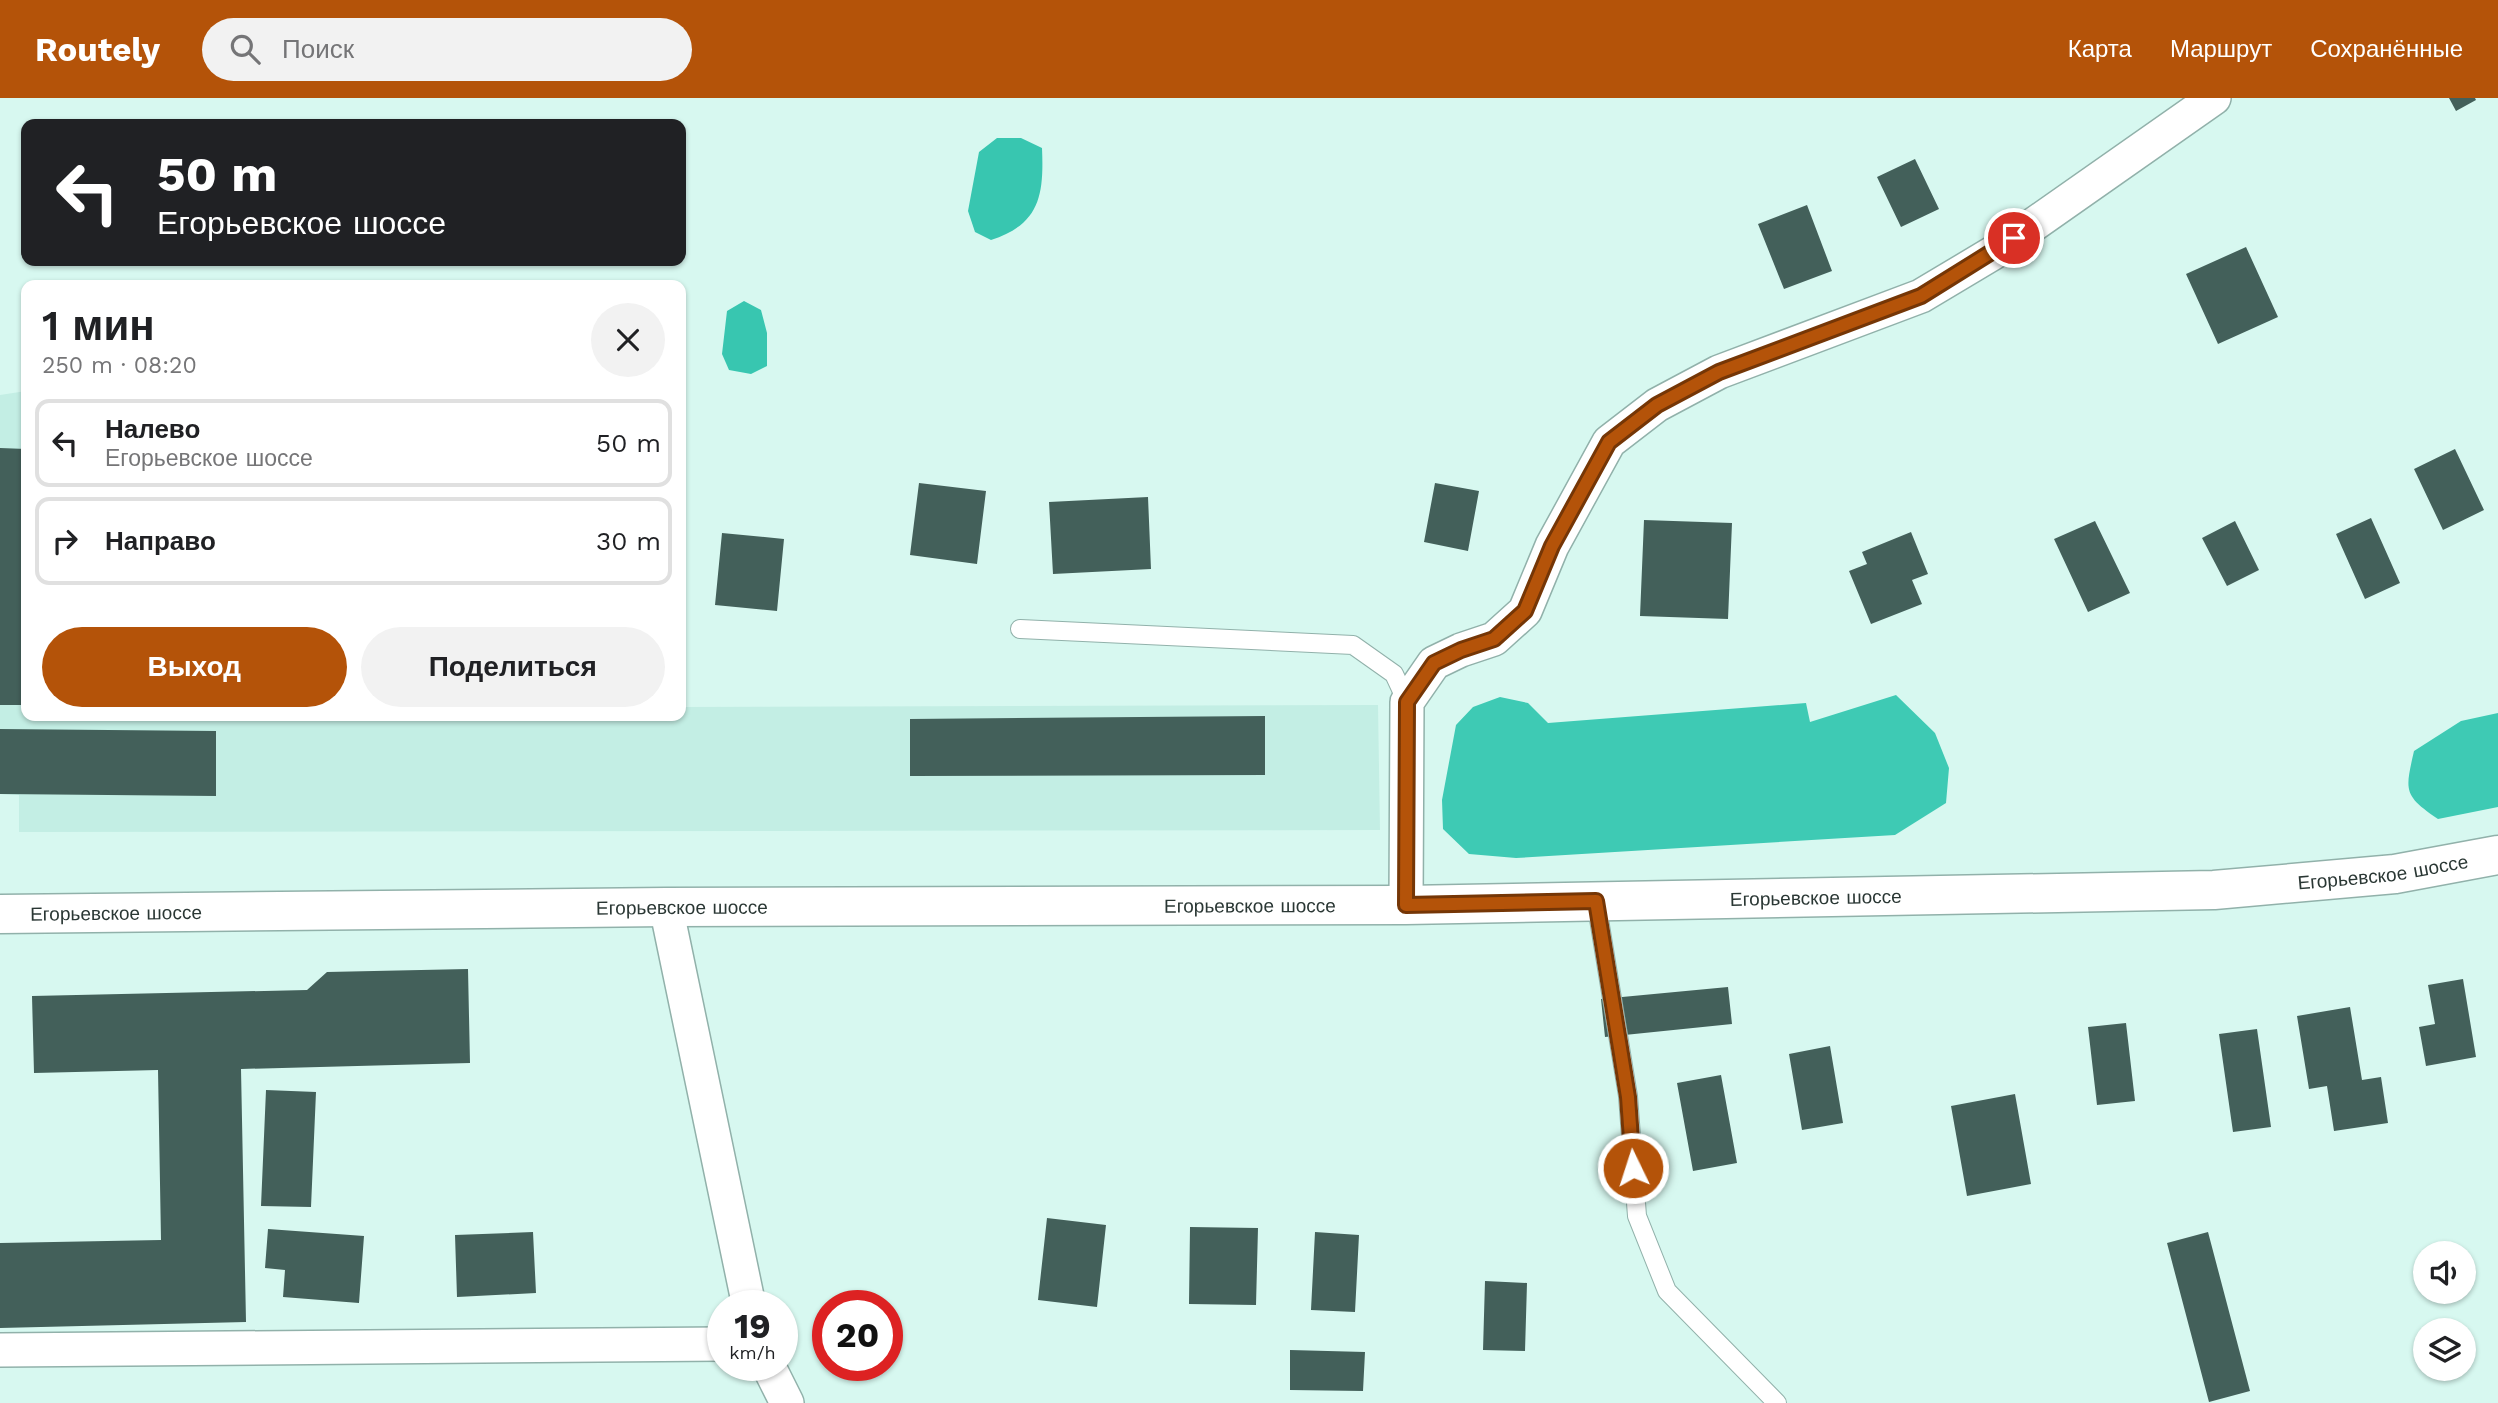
<!DOCTYPE html>
<html lang="ru">
<head>
<meta charset="utf-8">
<style>
	body { margin:0; font-family:"Work Sans",sans-serif; background:#f2f2f2; color:#202124; height:100vh; display:flex; flex-direction:column; font-size:26px; white-space:nowrap }
	* { box-sizing:border-box; margin:0 }
	p { font-size:23px; color:#757577 }
	.icon { flex:none; width:38px; height:38px; fill:none; stroke:currentColor; stroke-width:2; stroke-linecap:round; stroke-linejoin:round }
	.map { position:relative; flex:1; overflow:hidden }
	.drawer { position:absolute; left:21px; top:182px; width:665px; height:441px; display:flex; flex-direction:column; background:#fff; border-radius:14px; box-shadow:0 2px 5px #0004 }
	.drawer>* { flex:none }
	.hud { position:absolute; left:21px; top:21px; width:665px; height:147px; border-radius:14px; box-shadow:0 2px 5px #0004; background:#202124; color:#fff; overflow:hidden }
	.buttons { position:absolute; left:2413px; top:1143px; display:grid; gap:14px }
	.buttons a { display:grid; place-items:center; width:63px; height:63px; border-radius:50%; background:#fff; box-shadow:0 2px 5px #0004; font-size:35px }
	.speed { position:absolute; left:707px; top:1192px; display:flex; gap:14px; font-size:35px; font-weight:700; text-align:center }
	.speed>* { display:grid; place-content:center; width:91px; height:91px; border-radius:50%; background:#fff; box-shadow:0 2px 5px #0004; line-height:1 }
	.speed small { font-size:18px; font-weight:400 }
	.speed .limit { border:10px solid #d22; background:#fff; color:#111 }
	.pin { position:absolute; display:grid; place-items:center; width:60px; height:60px; color:#fff; margin:-30px; border:4px solid #fff; border-radius:50%; box-shadow:0 2px 7px #0007 }
	.me { position:absolute; width:77px; margin:-38px; rotate:356deg; stroke-linejoin:round; filter:drop-shadow(0 0 5px #0008) }
	.turn { display:flex; align-items:center; gap:24px; height:147px; padding:0 21px; font-size:32px }
	.turn .icon { width:91px; height:91px; stroke-width:2.5 }
	.turn b { display:block; font-size:49px; line-height:60px }
	.round { display:grid; place-items:center; flex:none; width:74px; height:74px; border-radius:37px; background:#f2f2f2 }
	.overview { display:flex; align-items:center; justify-content:space-between; height:119px; padding:0 21px }
	h1 { font-size:42px; font-weight:600; line-height:52px }
	.cta { display:flex; gap:14px; margin-top:auto; padding:14px 21px }
	.cta a { flex:1; height:80px; border-radius:42px; background:#b45309; color:#fff; font-size:28px; font-weight:600; line-height:80px; text-align:center }
	.cta a+a { background:#f2f2f2; color:#202124 }
	ul { padding:0; list-style:none }
	li { display:flex; align-items:center; gap:21px; height:88px; margin:0 14px 10px; padding:0 7px; border:4px solid #e0e0e0; border-radius:14px }
	li div { flex:1 }
	li b { display:block; font-size:26px }
	li em { font-style:normal }
	header { display:flex; align-items:center; gap:42px; box-sizing:border-box; height:98px; padding:0 35px; background:#b45309; color:#fff }
	header strong { font-size:33px }
	nav { display:flex; gap:38px; margin-inline-start:auto; font-size:24px }
	.search { width:490px; height:63px; background:#f2f2f2; display:flex; align-items:center; gap:18px; box-sizing:border-box; padding:0 24px; border-radius:38px; color:#757577; font-size:26px }
	.map>svg:first-child { display:block }
	.built { fill:#c3eee4 }
	.forest { fill:#3ecab4 }
	.water { fill:#38c6b0 }
	.building { fill:#43605a }
	.lines { fill:none; stroke-linecap:round; stroke-linejoin:round }
	.lane-casing { stroke:#91b1aa; stroke-width:20 }
	.street-casing { stroke:#91b1aa; stroke-width:36 }
	.primary-casing { stroke:#91b1aa; stroke-width:41 }
	.lane { stroke:#fff; stroke-width:18 }
	.street { stroke:#fff; stroke-width:33 }
	.primary { stroke:#fff; stroke-width:38 }
	.route-casing { stroke:#753606; stroke-width:18 }
	.route { stroke:#b45309; stroke-width:12 }
	.labels { text-anchor:middle; stroke-width:7; stroke-linejoin:round; paint-order:stroke }
	.street-label { font-size:19px; fill:#2a3734; stroke:#d7f8f0 }
</style>
</head>
<body>
<header>
<strong>Routely</strong>
<div class="search"><svg class="icon" aria-label="search" viewBox="0 0 24 24"><circle cx="10" cy="10" r="6"/><path d="M15 15l6 6"/></svg>Поиск</div>
<nav><a>Карта</a><a>Маршрут</a><a>Сохранённые</a></nav>
</header>
<div class="map">
<svg width="2498" height="1305" viewBox="0 0 2498 1305">
	<rect width="100%" height="100%" fill="#d7f8f0"/>
	<path class="built" d="M26,293v325h655v-9l697,-2 2,125 -1361,2v-37l-19,-1v-399z"/>
	<path class="forest" d="M1896,597l39,38 14,35 -3,35 -51,32 -379,23 -47,-4 -26,-25 -1,-29 14,-75 17,-18 27,-10 28,6 20,20 258,-20 4,19z
		M2498,615v94l-60,12c-35,-24 -33,-28 -24,-68l47,-30z"/>
	<path class="water" d="M997,40h24l21,10c2,47 -2,76 -51,92l-16,-8 -7,-21 11,-59z
		M744,203l17,9 6,23v33l-16,8 -22,-4 -7,-16 5,-43z"/>
	<path class="building" d="M2449,0h26l1,2 -20,11z
		M1915,61l24,50 -38,18 -24,-50z
		M1807,107l25,66 -48,18 -26,-65z
		M2246,149l32,70 -60,27 -32,-70z
		M0,350l26,1v256h-26z
		M2455,351l29,61 -41,20 -29,-61z
		M919,385l67,8 -9,73 -67,-9z
		M1435,385l44,8 -11,60 -44,-9z
		M1148,399l3,72 -98,5 -4,-72z
		M2371,420l29,65 -35,16 -29,-65z
		M1644,422l88,3 -4,96 -88,-3z
		M2095,423l35,72 -42,19 -34,-73z
		M2235,423l24,49 -32,16 -25,-48z
		M1911,434l17,42 -16,6 10,24 -51,20 -22,-53 18,-7 -5,-12z
		M722,435l62,6 -7,72 -62,-6z
		M1265,618v59l-355,1v-57z
		M0,631l216,2v65l-216,-2z
		M468,871l2,94 -229,6 5,253 -246,6v-85l161,-3 -3,-170 -124,3 -2,-77 275,-6 20,-18z
		M2463,881l13,78 -50,9 -7,-39 16,-3 -7,-39z
		M1728,889l4,37 -127,13 -4,-38z
		M2350,909l12,73 19,-3 7,46 -54,8 -7,-45 -18,3 -12,-73z
		M2126,925l9,78 -38,4 -9,-78z
		M2257,931l14,98 -38,5 -14,-98z
		M1830,948l13,77 -41,7 -13,-76z
		M1721,977l16,88 -44,8 -16,-88z
		M266,992l50,2 -5,115 -50,-1z
		M2015,996l16,90 -64,12 -16,-90z
		M1047,1120l59,7 -9,82 -59,-7z
		M1190,1129l68,1 -2,77 -67,-1z
		M268,1131l96,7 -5,67 -76,-6 2,-27 -20,-2z
		M533,1134l3,61 -79,4 -2,-62z
		M1315,1134l44,3 -4,77 -44,-2z
		M2208,1134l42,159 -41,11 -42,-159z
		M1485,1183l42,2 -2,68 -42,-1z
		M1290,1252l75,2 -2,39 -73,-1z"/>
	<g class="lines">
		<g class="lane-casing">
			<path id="lane" d="M1020,531l333,16 41,29 13,28
				M1596,803l32,195 9,120 30,75 110,112"/>
		</g>
		<g class="street-casing">
			<path id="street" d="M1406,807l1,-203 27,-39 27,-13 33,-11 31,-28 27,-65 57,-104 48,-37 62,-33 202,-76 72,-43 221,-155
				M666,809l83,399
				M0,1252l723,-6
				M768,1267l19,38"/>
		</g>
		<g class="primary-casing">
			<g id="primary">
				<path id="s1" d="M0,816l666,-7 740,-2 808,-15 181,-16 103,-19"/>
			</g>
		</g>
		<use href="#lane" class="lane"/>
		<use href="#street" class="street"/>
		<use href="#primary" class="primary"/>
	</g>
	<g class="lines">
		<g class="route-casing">
			<path id="route" d="M1633,1070l-5,-71 -32,-196 -190,4 1,-203 27,-39 27,-13 33,-11 31,-28 27,-65 57,-104 48,-37 62,-33 202,-76 93,-58"/>
		</g>
		<use href="#route" class="route"/>
	</g>
	<g class="labels">
		<g class="street-label">
			<text dy="7" stroke="none"><textPath href="#s1" startOffset="2384">Егорьевское шоссе</textPath></text>
			<text dy="7" stroke="none"><textPath href="#s1" startOffset="1816">Егорьевское шоссе</textPath></text>
			<text dy="7" stroke="none"><textPath href="#s1" startOffset="1250">Егорьевское шоссе</textPath></text>
			<text dy="7" stroke="none"><textPath href="#s1" startOffset="682">Егорьевское шоссе</textPath></text>
			<text dy="7" stroke="none"><textPath href="#s1" startOffset="116">Егорьевское шоссе</textPath></text>
		</g>
	</g>
</svg>
<div class="buttons">
<a><svg class="icon" aria-label="sound" viewBox="0 0 24 24"><path d="M4 9h4l5-4v14l-5-4H4zM17 9q2 3 0 6"/></svg></a>
<a><svg class="icon" aria-label="layers" viewBox="0 0 24 24"><path d="M12 4l9 5-9 5-9-5zM3 14l9 5 9-5"/></svg></a>
</div>
<div class="speed"><div>19<small>km/h</small></div><div class="limit">20</div></div>
<div class="pin" style="left:2014px;top:140px;background:#d93025"><svg class="icon" aria-label="arrive" viewBox="0 0 24 24"><path d="M6 21V4h12l-3 4 3 4H6"/></svg></div>
<svg class="me" style="left:1633px;top:1070px" viewBox="-20 -20 40 40"><circle r="17" fill="#b45309" stroke="#fff" stroke-width="3"/><path d="M0-11L8 9 0 5-8 9z" fill="#fff"/></svg>
<div class="hud">
<div class="turn"><svg class="icon" aria-label="left" viewBox="0 0 24 24"><path d="M17 20v-9H6M10 6l-5 5 5 5"/></svg><div><b>50 m</b>Егорьевское шоссе</div></div>
</div>
<section class="drawer">
<div class="overview"><div><h1>1 мин</h1><p>250 m · 08:20</p></div><a class="round"><svg class="icon" aria-label="close" viewBox="0 0 24 24"><path d="M6 6l12 12M18 6L6 18"/></svg></a></div>
<ul>
<li><svg class="icon" aria-label="left" viewBox="0 0 24 24"><path d="M17 20v-9H6M10 6l-5 5 5 5"/></svg><div><b>Налево</b><p>Егорьевское шоссе</p></div><em>50 m</em></li>
<li><svg class="icon" aria-label="right" viewBox="0 0 24 24"><path d="M7 20v-9h11M14 6l5 5-5 5"/></svg><div><b>Направо</b></div><em>30 m</em></li>
</ul>
<div class="cta"><a>Выход</a><a>Поделиться</a></div>
</section>
</div>
</body>
</html>
